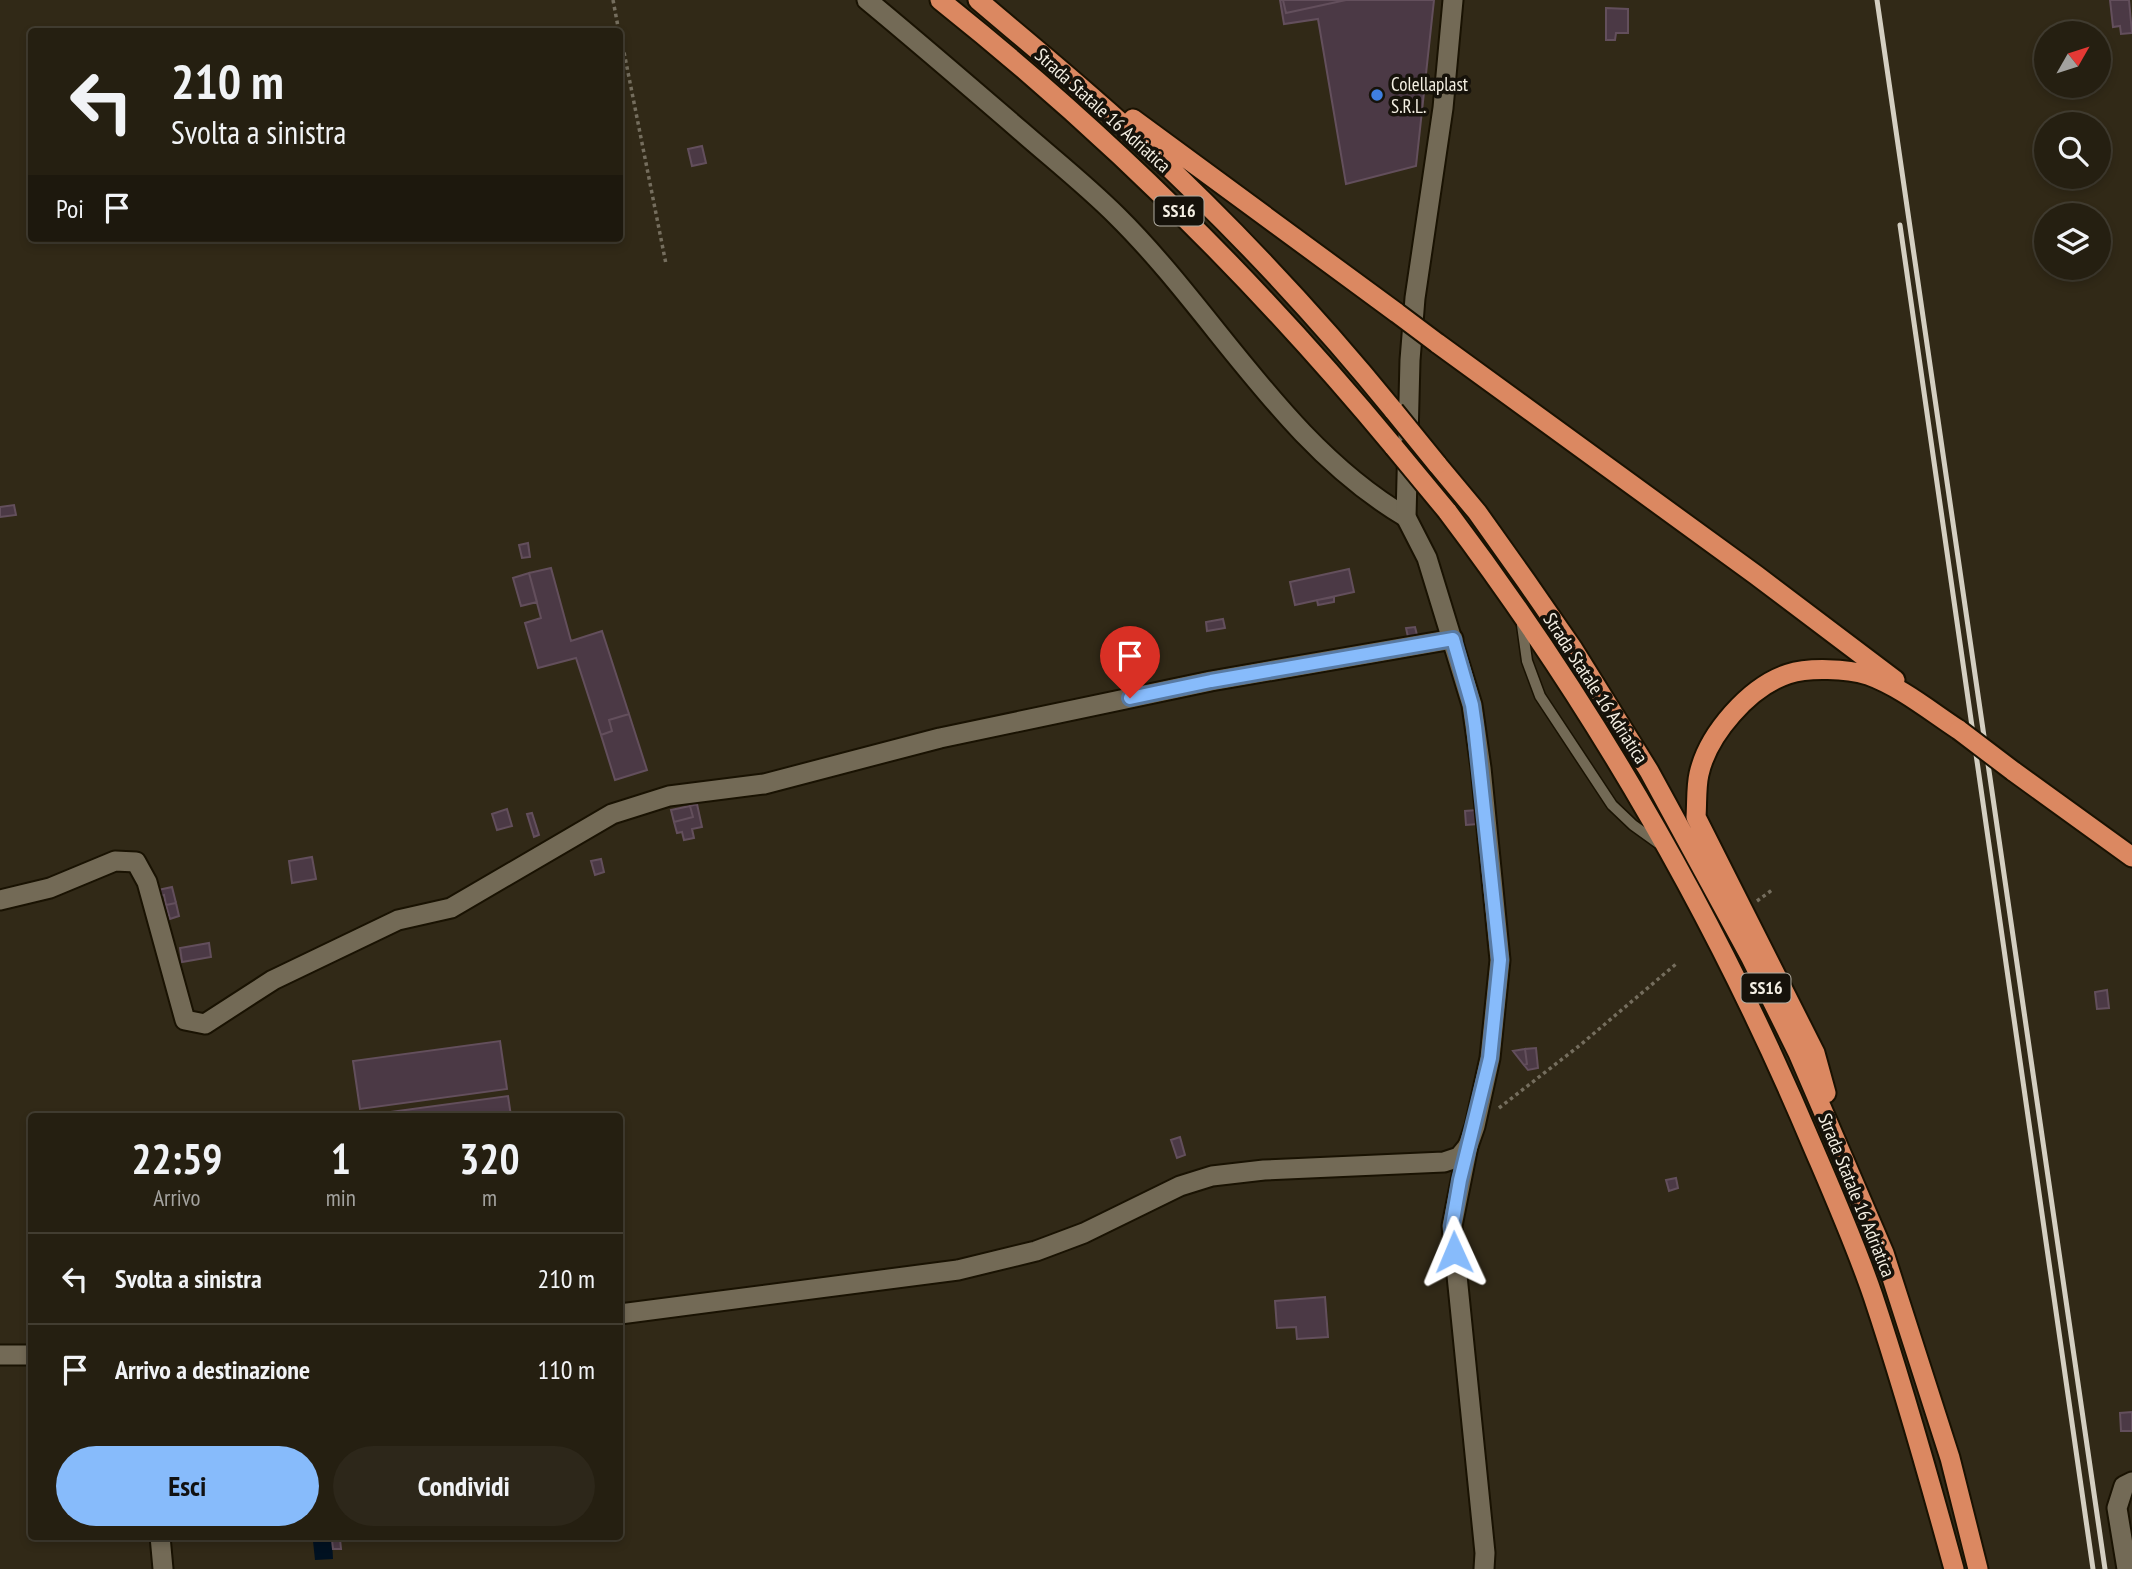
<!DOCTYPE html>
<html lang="it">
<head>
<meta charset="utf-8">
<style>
	body { margin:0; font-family:"PT Sans Narrow",sans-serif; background:#2d271a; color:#f1f3f6; height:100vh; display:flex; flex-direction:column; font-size:26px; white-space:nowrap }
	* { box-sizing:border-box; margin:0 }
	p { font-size:23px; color:#a3a29f }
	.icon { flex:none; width:38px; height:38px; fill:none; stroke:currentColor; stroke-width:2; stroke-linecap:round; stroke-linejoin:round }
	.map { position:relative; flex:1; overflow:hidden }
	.details { position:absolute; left:28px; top:1113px; width:595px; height:427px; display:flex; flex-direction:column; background:#251f11; border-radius:7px; box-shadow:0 4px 10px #0003,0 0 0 2px #423d31 }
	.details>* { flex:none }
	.banner { position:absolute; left:28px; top:28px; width:595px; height:214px; border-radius:7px; box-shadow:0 4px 10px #0003,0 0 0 2px #423d31; background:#251f11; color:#f1f3f6; overflow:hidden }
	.needle { width:46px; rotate:51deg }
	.buttons { position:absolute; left:2034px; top:21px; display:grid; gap:14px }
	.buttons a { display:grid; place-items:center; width:77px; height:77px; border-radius:50%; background:#251f11; box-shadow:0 4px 10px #0003,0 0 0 2px #423d31; font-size:35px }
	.pin { position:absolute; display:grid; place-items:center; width:60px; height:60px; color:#fff; margin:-72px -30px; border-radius:50% 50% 50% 0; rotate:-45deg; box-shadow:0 0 7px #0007 }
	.pin .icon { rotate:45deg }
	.me { position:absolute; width:77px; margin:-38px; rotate:359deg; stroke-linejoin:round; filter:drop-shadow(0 0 5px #0008) }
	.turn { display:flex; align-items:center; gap:24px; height:147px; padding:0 28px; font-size:32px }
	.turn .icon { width:91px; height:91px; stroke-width:2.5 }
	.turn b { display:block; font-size:49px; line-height:60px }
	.then { display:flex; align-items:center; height:66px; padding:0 28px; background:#0003; gap:14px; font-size:26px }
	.eta { display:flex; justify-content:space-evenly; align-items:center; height:119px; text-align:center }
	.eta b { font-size:42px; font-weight:600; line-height:49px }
	.action { display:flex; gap:14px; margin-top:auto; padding:14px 28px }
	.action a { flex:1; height:80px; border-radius:42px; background:#87bbfb; color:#111; font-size:28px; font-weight:600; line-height:80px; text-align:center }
	.action a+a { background:#2d271a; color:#f1f3f6 }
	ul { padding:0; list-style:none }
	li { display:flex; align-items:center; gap:21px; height:91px; padding:0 28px; border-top:2px solid #423d31 }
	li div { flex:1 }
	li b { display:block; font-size:26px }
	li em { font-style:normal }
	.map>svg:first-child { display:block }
	.water { fill:#001121 }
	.building { fill:#4b3945; stroke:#634f5c; stroke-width:2 }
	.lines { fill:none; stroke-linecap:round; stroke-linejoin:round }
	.service-casing { stroke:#191202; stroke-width:13 }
	.minor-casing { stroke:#191202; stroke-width:23 }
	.tertiary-casing { stroke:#191202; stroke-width:23 }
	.trunk-casing { stroke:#191202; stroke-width:23 }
	.path { stroke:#756e5e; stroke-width:3.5; stroke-dasharray:3.5 3.5; stroke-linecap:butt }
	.service { stroke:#736a56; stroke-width:10 }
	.minor { stroke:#736a56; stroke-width:19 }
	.tertiary { stroke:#736a56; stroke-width:19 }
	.trunk { stroke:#db8861; stroke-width:19 }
	.rail { stroke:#d4cfc2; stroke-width:5 }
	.trunk-bridge-casing { stroke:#191202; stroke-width:23; stroke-linecap:butt }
	.trunk-bridge { stroke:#db8861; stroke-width:19 }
	.route-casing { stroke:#587aa3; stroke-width:18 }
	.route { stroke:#87bbfb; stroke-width:12 }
	.shop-dot { fill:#3f7fe0; stroke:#16120a; stroke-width:2.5 }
	.labels { text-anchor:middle; stroke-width:7; stroke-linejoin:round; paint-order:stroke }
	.shield { fill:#16120a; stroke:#b1ada2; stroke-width:2 }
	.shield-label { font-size:18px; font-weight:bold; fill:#f4efe3 }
	.poi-label { font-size:19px; fill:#f4efe3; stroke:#16120a; text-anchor:start }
	.street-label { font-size:19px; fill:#f4efe3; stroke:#16120a }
</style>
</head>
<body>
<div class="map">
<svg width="2132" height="1569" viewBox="0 0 2132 1569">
	<rect width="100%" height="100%" fill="#312917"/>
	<path class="water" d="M332,1540l1,19 -18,1 -2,-19z"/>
	<path class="building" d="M1280,0h154l-18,166 -70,18 -28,-165 -34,5z
		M1283,0h63l-60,13z
		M2110,0h19l3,33 -11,1 -1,-8 -7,1z
		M1606,8l22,1v24h-12l-1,7h-9z
		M702,146l4,17 -14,3 -4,-17z
		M14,505l2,10 -16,2v-10z
		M528,543l2,14 -8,1 -3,-13z
		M551,568l20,73 31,-10 27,83 -20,6 3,11 -11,4 -25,-77 -38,10 -13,-45 16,-5 -12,-45z
		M1349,569l5,23 -59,13 -5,-23z
		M529,573l8,29 -16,4 -8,-28z
		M1334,597v5l-16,3 -1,-5z
		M1223,619l2,9 -18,3 -1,-9z
		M1415,627l2,8 -9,2 -2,-9z
		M629,714l18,56 -32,10 -14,-45 11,-4 -3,-11z
		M697,804l5,23 -10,2 2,9 -10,2 -2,-8 -5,1 -3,-11 19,-5 -3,-11z
		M690,806l3,11 -19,5 -3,-12z
		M507,809l5,17 -15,4 -5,-16z
		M1477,810l1,14 -12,1 -1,-14z
		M532,813l7,22 -5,2 -7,-23z
		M312,857l4,22 -24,4 -3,-22z
		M601,859l3,13 -9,3 -4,-14z
		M172,887l4,16 -10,2 -2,-10 -5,1 -1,-6z
		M176,903l3,13 -9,3 -4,-14z
		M209,943l2,14 -29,5 -2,-14z
		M2107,990l2,18 -12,1 -2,-17z
		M500,1041l7,48 -147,20 -7,-48z
		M1536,1048l2,20 -10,2 -4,-5 3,-1 -2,-15z
		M1525,1049l2,15 -3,1 -11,-14z
		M508,1096l3,20h-150z
		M1180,1137l5,18 -8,3 -6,-18z
		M1676,1178l2,10 -9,3 -3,-11z
		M1325,1297l3,40 -31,2 -1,-12 -19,1 -2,-27z
		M2132,1412v19h-11l-1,-18z
		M340,1539l1,10h-8l-1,-9z"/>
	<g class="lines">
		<g class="service-casing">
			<path id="service" d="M1522,625l5,36 13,35 72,109 21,20 25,18"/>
		</g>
		<g class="minor-casing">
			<path id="minor" d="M867,0c52,43 103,87 154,131 32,28 66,55 96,85 98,97 168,230 289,301
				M0,900l50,-12 65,-27 21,1 11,20 38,138 20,4 68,-44 125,-60 53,-12 161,-94 57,-18 95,-12 176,-46 271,-57 242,-42
				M1468,1146l-16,80 33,327 -1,16
				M160,1536l3,33
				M2127,1569l-10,-61 7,-22 8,-4"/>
		</g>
		<g class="tertiary-casing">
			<path id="tertiary" d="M620,1314l338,-44 78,-19 48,-18 96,-47 32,-10 52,-6 180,-8 15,-5 9,-11 7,-20 15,-68 10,-98 -19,-192 -9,-63 -45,-147 -21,-41 4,-157 5,-62 28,-190 10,-108
				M0,1355h32"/>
		</g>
		<g class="trunk-casing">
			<path id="trunk" d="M940,0c167,133 318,283 454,447
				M978,0c55,47 112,93 165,143 89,83 174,173 251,268
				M1133,119l264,194
				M1437,343l319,232 139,105
				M1437,464l40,48 49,69 47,68 76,122 102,187 47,95 86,200 66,205 28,111
				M1447,511c148,196 271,410 366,636 21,49 43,99 60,149 30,90 56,182 81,273
				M2013,771l119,86
				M1826,1093l-11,-40 -119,-236c1,-14 0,-30 3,-43 9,-40 50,-87 89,-100 21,-7 59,-5 80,1 33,12 62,36 91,55"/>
		</g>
		<path class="path" d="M613,0l6,32
			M620,32l46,232
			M1757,901l15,-11
			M1499,1108l80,-62 97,-82"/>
		<use href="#service" class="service"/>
		<use href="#minor" class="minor"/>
		<use href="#tertiary" class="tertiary"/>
		<use href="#trunk" class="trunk"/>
		<path class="rail" d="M1877,0l228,1569
			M1900,225l193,1344"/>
		<g class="trunk-bridge-casing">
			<path id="trunk-bridge" d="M1397,313l40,30
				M1394,411l43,53
				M1394,447l53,64
				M1959,730l54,41"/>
		</g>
		<use href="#trunk-bridge" class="trunk-bridge"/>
	</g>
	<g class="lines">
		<g class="route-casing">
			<path id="route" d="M1130,698l81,-17 242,-42 19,66 3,21 25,234 -10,98 -30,122 -8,46 2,26"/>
		</g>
		<use href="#route" class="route"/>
	</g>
	<circle class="shop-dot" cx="1377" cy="95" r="7"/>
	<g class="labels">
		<g class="shield">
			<rect x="1154.5" y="196.5" width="49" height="29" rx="5"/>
			<rect x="1741.5" y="973.5" width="49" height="29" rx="5"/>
		</g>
		<g class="shield-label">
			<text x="1179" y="217">SS16</text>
			<text x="1766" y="994">SS16</text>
		</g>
		<g class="poi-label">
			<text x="1391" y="91">Colellaplast<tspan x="1391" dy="22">S.R.L.</tspan></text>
		</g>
		<g class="street-label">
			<text transform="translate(1103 110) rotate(42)" y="7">Strada Statale 16 Adriatica</text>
			<text transform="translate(1596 688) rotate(57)" y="7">Strada Statale 16 Adriatica</text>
			<text transform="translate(1857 1195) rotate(68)" y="7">Strada Statale 16 Adriatica</text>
		</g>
	</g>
</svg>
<div class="buttons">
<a><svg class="needle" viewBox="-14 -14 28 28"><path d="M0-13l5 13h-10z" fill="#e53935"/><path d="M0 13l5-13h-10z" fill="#a3a29f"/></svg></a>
<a><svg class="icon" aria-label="search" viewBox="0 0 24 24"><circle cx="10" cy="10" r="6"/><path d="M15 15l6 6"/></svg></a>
<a><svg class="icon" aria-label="layers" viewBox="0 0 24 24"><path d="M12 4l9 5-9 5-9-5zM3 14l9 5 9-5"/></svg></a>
</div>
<div class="pin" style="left:1130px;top:698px;background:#d93025"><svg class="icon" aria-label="arrive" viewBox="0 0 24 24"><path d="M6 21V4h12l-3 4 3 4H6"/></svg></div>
<svg class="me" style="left:1454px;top:1252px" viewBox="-20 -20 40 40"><path d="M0-17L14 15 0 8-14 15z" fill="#87bbfb" stroke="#fff" stroke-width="4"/></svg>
<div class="banner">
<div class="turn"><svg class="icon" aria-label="left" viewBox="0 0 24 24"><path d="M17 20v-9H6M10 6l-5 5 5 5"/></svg><div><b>210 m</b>Svolta a sinistra</div></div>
<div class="then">Poi<svg class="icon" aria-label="arrive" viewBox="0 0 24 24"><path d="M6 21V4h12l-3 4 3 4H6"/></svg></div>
</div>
<section class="details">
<div class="eta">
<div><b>22:59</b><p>Arrivo</p></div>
<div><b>1</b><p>min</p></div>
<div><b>320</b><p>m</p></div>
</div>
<ul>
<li><svg class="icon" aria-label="left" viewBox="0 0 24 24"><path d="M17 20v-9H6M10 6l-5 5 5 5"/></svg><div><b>Svolta a sinistra</b></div><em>210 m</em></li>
<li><svg class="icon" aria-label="arrive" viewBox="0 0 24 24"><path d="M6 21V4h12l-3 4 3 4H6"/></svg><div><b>Arrivo a destinazione</b></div><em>110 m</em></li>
</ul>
<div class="action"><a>Esci</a><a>Condividi</a></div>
</section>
</div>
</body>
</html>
